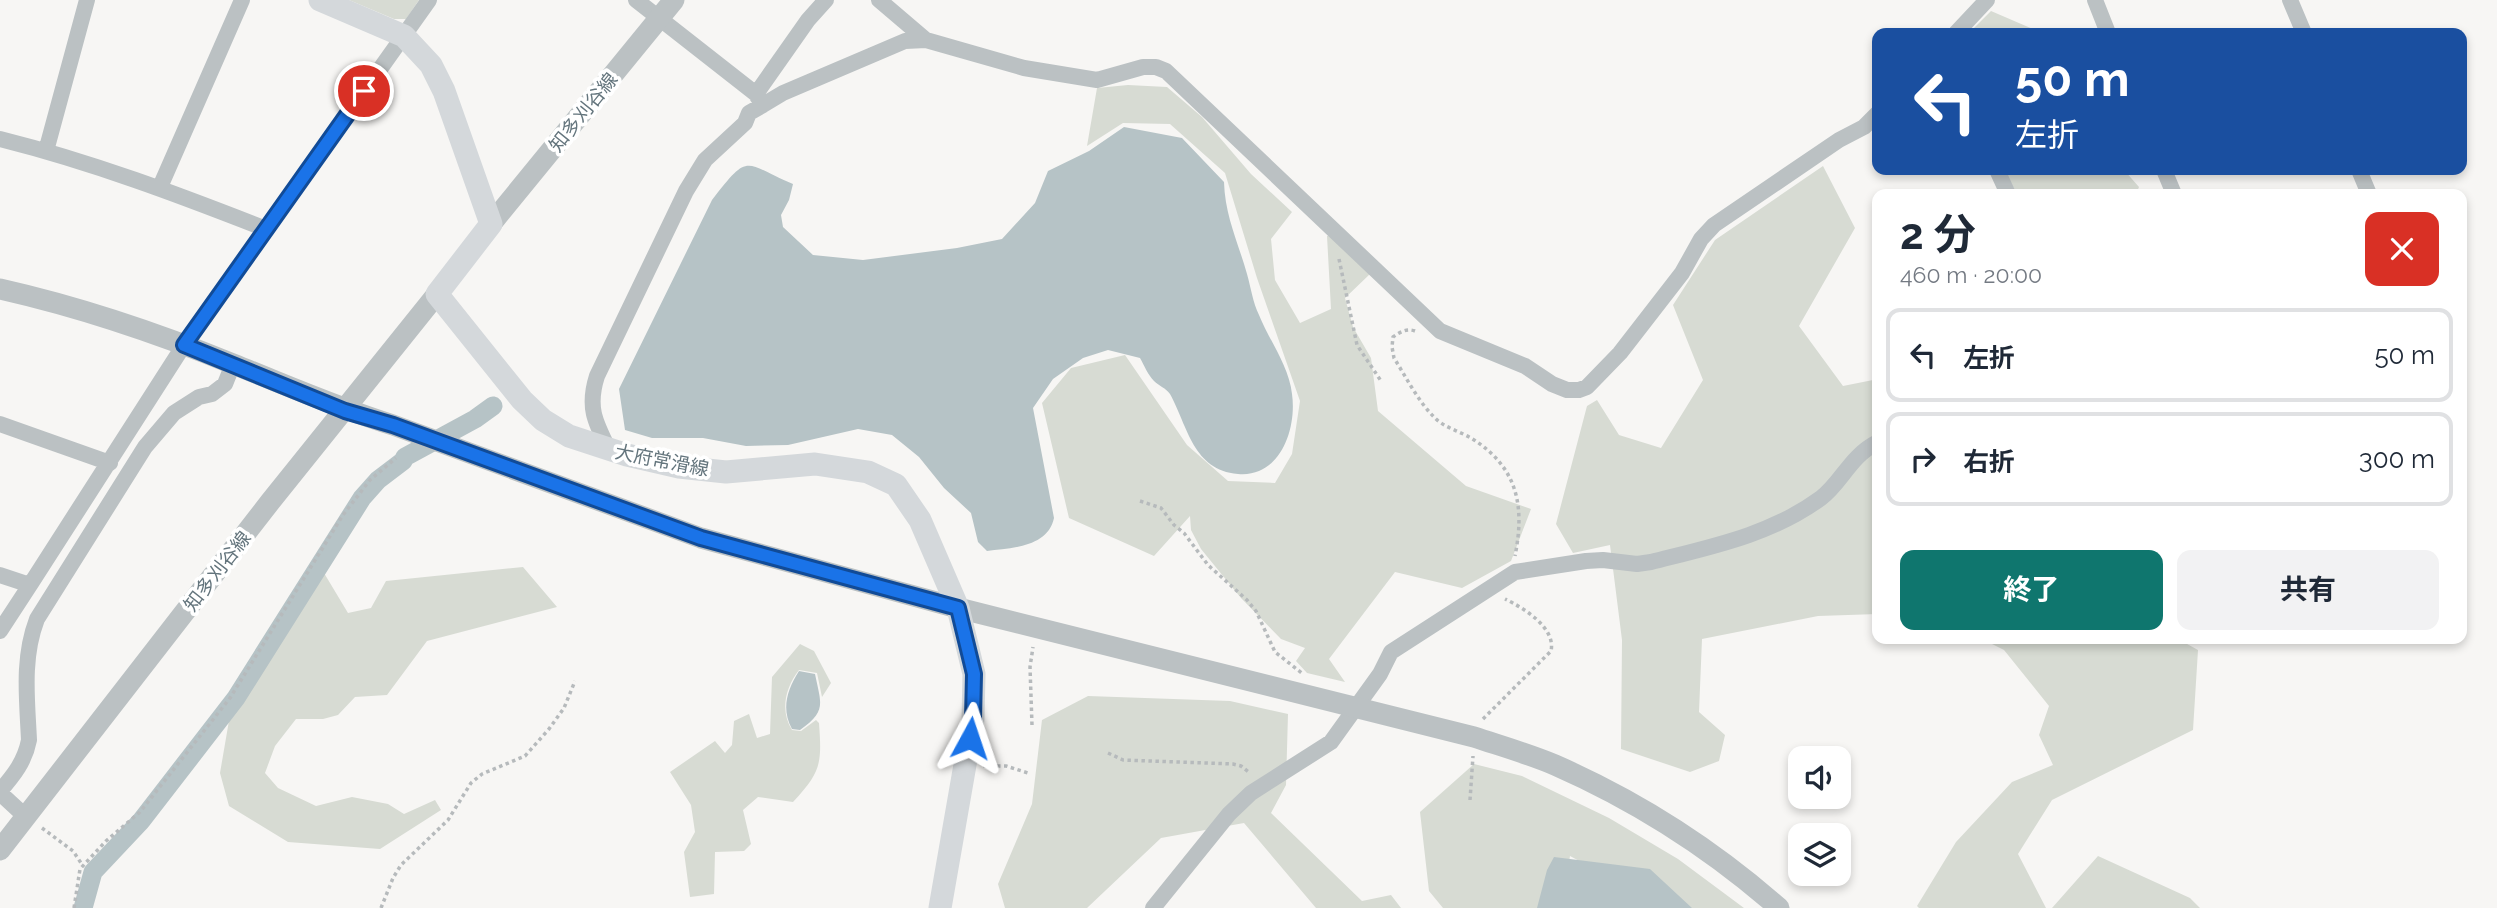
<!DOCTYPE html>
<html lang="ja">
<head>
<meta charset="utf-8">
<style>
	body { margin:0; font-family:Raleway,"Noto Sans JP",sans-serif; background:#f2f2f3; color:#1f2937; height:100vh; display:flex; flex-direction:column; font-size:26px; white-space:nowrap }
	* { box-sizing:border-box; margin:0 }
	p { font-size:23px; color:#747a83 }
	.icon { flex:none; width:38px; height:38px; fill:none; stroke:currentColor; stroke-width:2; stroke-linecap:round; stroke-linejoin:round }
	.map { position:relative; flex:1; overflow:hidden }
	.side { position:absolute; left:1872px; top:189px; width:595px; height:455px; display:flex; flex-direction:column; background:#fff; border-radius:14px; box-shadow:0 4px 10px #0003 }
	.side>* { flex:none }
	.top-card { position:absolute; left:1872px; top:28px; width:595px; height:147px; border-radius:14px; box-shadow:0 4px 10px #0003; background:#1a4fa0; color:#fff; overflow:hidden }
	.fabs { position:absolute; left:1788px; top:746px; display:grid; gap:14px }
	.fabs a { display:grid; place-items:center; width:63px; height:63px; border-radius:14px; background:#fff; box-shadow:0 4px 10px #0003; font-size:35px }
	.pin { position:absolute; display:grid; place-items:center; width:60px; height:60px; color:#fff; margin:-30px; border:4px solid #fff; border-radius:50%; box-shadow:0 2px 7px #0007 }
	.me { position:absolute; width:77px; margin:-38px; rotate:5deg; stroke-linejoin:round; filter:drop-shadow(0 0 5px #0008) }
	.turn { display:flex; align-items:center; gap:24px; height:147px; padding:0 28px; font-size:32px }
	.turn .icon { width:91px; height:91px; stroke-width:2.5 }
	.turn b { display:block; font-size:49px; line-height:60px }
	.round { display:grid; place-items:center; flex:none; width:74px; height:74px; border-radius:14px; background:#f2f2f3 }
	.head { display:flex; align-items:center; justify-content:space-between; height:119px; padding:0 28px }
	h1 { font-size:42px; font-weight:700; line-height:52px }
	.button { display:flex; gap:14px; margin-top:auto; padding:14px 28px }
	.button a { flex:1; height:80px; border-radius:14px; background:#0f766e; color:#fff; font-size:28px; font-weight:700; line-height:80px; text-align:center }
	.button a+a { background:#f2f2f3; color:#1f2937 }
	ul { padding:0; list-style:none }
	li { display:flex; align-items:center; gap:21px; height:94px; margin:0 14px 10px; padding:0 14px; border:4px solid #e0e1e3; border-radius:14px }
	li div { flex:1 }
	li b { display:block; font-size:26px }
	li em { font-style:normal }
	.map>svg:first-child { display:block }
	.green { fill:#d7dbd3 }
	.water { fill:#b6c3c6 }
	.lines { fill:none; stroke-linecap:round; stroke-linejoin:round }
	.canal { stroke:#b6c3c6; stroke-width:19 }
	.path { stroke:#b6babc; stroke-width:3.5; stroke-dasharray:3.5 3.5; stroke-linecap:butt }
	.minor { stroke:#bbc1c3; stroke-width:16 }
	.tertiary { stroke:#bbc1c3; stroke-width:21 }
	.secondary { stroke:#d4d8db; stroke-width:23 }
	.route-casing { stroke:#114b97; stroke-width:18 }
	.route { stroke:#1a73e8; stroke-width:12 }
	.labels { text-anchor:middle; stroke-width:7; stroke-linejoin:round; paint-order:stroke }
	.street-label { font-size:19px; fill:#64757d; stroke:#fff }
</style>
</head>
<body>
<div class="map">
<svg width="2497" height="908" viewBox="0 0 2497 908">
	<rect width="100%" height="100%" fill="#f7f6f4"/>
	<path class="green" d="M349,0h70l-13,19h-12z
		M1991,11l51,22h-73z
		M1128,85l39,2 35,30 49,57 41,38 -21,27 4,41 25,43 31,-14 -4,-73 5,-2 38,40 -25,24 8,29 18,31 7,53 88,75 65,23 -20,52 -49,27 -67,-16 -66,87 16,23 -38,-9 -11,-12 9,-13 -24,-9 -40,-41 -40,-49 -10,-19 -1,-14 -36,40 -85,-38 -27,-115 29,-35 54,-13 62,90 41,36 47,2 17,-29 8,-53 -43,-123 -32,-105 -55,-49 -47,-1 -36,23 10,-58z
		M1823,166l32,62 -56,98 44,60 35,-7v235l-60,2 -116,23 -3,73 26,23 -6,26 -29,11 -69,-23 1,-109 -12,-95 -37,8 -17,-29 31,-118 10,-6 22,35 42,13 42,-68 -30,-75 42,-65z
		M2004,170h120l15,17 -3,7h-119z
		M523,567l34,40 -130,34 -40,54 -32,2 -17,18 -15,4h-27l-21,27 -10,27 13,15 38,18 36,-9 36,7 16,10 31,-14 6,10 -61,39 -92,-7 -59,-36 -9,-33 11,-64 90,-141 27,45 23,-5 15,-27z
		M1982,639h196l20,11 -5,80 -141,70 -34,54 28,54h-127l-2,-2 39,-64 56,-60 41,-17 -14,-30 10,-29 -45,-56z
		M800,644l14,7 17,32 -9,14 -5,-24 -18,-3c-14,18 -19,41 -7,60l9,1 15,-11 3,3c3,41 2,49 -26,79l-35,-5 -15,13 8,34 -7,7 -29,1 -1,42 -24,3 -6,-45 11,-20 -4,-27 -21,-33 45,-31 10,12 7,-8 2,-24 15,-7 8,24 13,-4 2,-57z
		M1088,696l142,5 58,13 -2,71 -15,28 91,88 29,-6 10,13h-85l-72,-85 -83,15 -74,70h-82l-7,-24 34,-80 10,-84z
		M1474,764l48,12 87,42 69,41 66,49h-77l-97,-52 -9,52h-118l-14,-17 -9,-79z
		M2098,856l92,42 10,10h-148z"/>
	<path class="water" d="M1124,127l58,11 42,44c1,34 14,60 23,92 4,14 6,29 12,41 10,25 30,51 33,79 5,35 -12,84 -54,80 -45,-4 -50,-47 -68,-80 -4,-6 -11,-8 -16,-13 -6,-6 -10,-16 -14,-23l-32,-8 -25,8 -30,21 -20,29 21,110c-6,29 -42,30 -67,33l-9,-9 -7,-29 -27,-25 -25,-31 -27,-22 -34,-6 -70,16 -42,1 -43,-8h-51l-27,-8 -6,-41 93,-189c38,-49 31,-37 81,-16l-4,16 -8,15 2,12 30,28 50,5 94,-12 45,-9 33,-36 13,-32 41,-20z
		M799,671l16,3c6,30 12,37 -15,56l-8,-1c-11,-20 -5,-39 7,-58z
		M1554,857l96,12 42,39h-155l10,-38z"/>
	<g class="lines">
		<path class="canal" d="M83,908l10,-36 48,-51 95,-123 126,-200 16,-18 25,-19 2,-4 70,-38 18,-13"/>
		<path class="path" d="M1339,259l18,86 24,36
			M1415,331c-8,-3 -15,1 -22,6l-1,10 2,11c12,19 24,43 40,59 9,10 25,14 37,21 47,29 54,68 44,118
			M1140,501l21,7 13,17 10,8 24,32 39,35 9,11 19,41 28,22
			M1483,719l68,-68c5,-23 -27,-43 -46,-52
			M1032,725l-2,-58 3,-20
			M1108,753l15,7 110,4 8,2 9,7
			M983,766h23l22,7
			M1470,800l3,-44
			M42,828l31,23 10,15
			M74,908l6,-39 26,-28 34,-29 90,-114 113,-183 27,-35 26,-22
			M381,908l12,-30 8,-13 47,-45 23,-37 11,-9 43,-18 24,-27 15,-21 11,-27"/>
		<path class="minor" d="M636,0l120,94 52,-74 18,-20
			M879,0l47,40 98,28 73,12 46,-13h13l10,4 274,260 85,35 27,18 15,6h12l8,-3 33,-34 62,-80 19,-34 13,-14 125,-85 25,-13 14,-14
			M2095,0l13,33
			M2290,0l14,33
			M1956,33l31,-33
			M757,96l6,9 20,-12 122,-52 21,-1
			M0,139c92,23 179,56 266,90
			M46,151l41,-151
			M1997,170l11,24
			M2164,170l10,24
			M2359,170l10,24
			M160,187l82,-187
			M0,424l110,39
			M609,450c-14,-28 -22,-43 -12,-74l89,-185 19,-31 40,-37 4,-10 14,-8
			M0,575l30,10 154,-240 245,-345
			M0,631l30,-46
			M0,791c14,-16 25,-30 29,-51 -2,-42 -7,-82 8,-121l108,-172 29,-34 25,-16 13,-3 13,-10 8,-20
			M0,793l26,24
			M1153,908l76,-94 22,-21 80,-51 49,-68 11,-22 124,-80 71,-11 17,-1 34,4 14,-2c59,-15 120,-27 170,-64 21,-16 29,-42 57,-56"/>
		<path class="tertiary" d="M491,224l183,-224
			M0,289c80,18 157,44 233,75 53,21 105,44 160,61l308,113 257,70 516,129c27,9 55,17 81,28 82,36 157,84 224,143
			M0,850l270,-348 167,-208"/>
		<path class="secondary" d="M320,0l84,36 27,29 13,26 47,133 -54,70 85,106 21,20 26,16 58,19 52,12 47,5 89,-8 53,8 28,13 24,35 38,88 16,66 -1,45 -33,189"/>
	</g>
	<g class="lines">
		<g class="route-casing">
			<path id="route" d="M364,91l-180,254 161,66 48,14 308,113 257,70 16,66 -1,45 -3,19"/>
		</g>
		<use href="#route" class="route"/>
	</g>
	<g class="labels">
		<g class="street-label">
			<text transform="translate(583 112) rotate(-51)" y="7">知多刈谷線</text>
			<text transform="translate(662 460) rotate(11)" y="7">大府常滑線</text>
			<text transform="translate(217 571) rotate(-52)" y="7">知多刈谷線</text>
		</g>
	</g>
</svg>
<div class="fabs">
<a><svg class="icon" aria-label="sound" viewBox="0 0 24 24"><path d="M4 9h4l5-4v14l-5-4H4zM17 9q2 3 0 6"/></svg></a>
<a><svg class="icon" aria-label="layers" viewBox="0 0 24 24"><path d="M12 4l9 5-9 5-9-5zM3 14l9 5 9-5"/></svg></a>
</div>
<div class="pin" style="left:364px;top:91px;background:#d93025"><svg class="icon" aria-label="arrive" viewBox="0 0 24 24"><path d="M6 21V4h12l-3 4 3 4H6"/></svg></div>
<svg class="me" style="left:970px;top:738px" viewBox="-20 -20 40 40"><path d="M0-17L14 15 0 8-14 15z" fill="#1a73e8" stroke="#fff" stroke-width="4"/></svg>
<div class="top-card">
<div class="turn"><svg class="icon" aria-label="left" viewBox="0 0 24 24"><path d="M17 20v-9H6M10 6l-5 5 5 5"/></svg><div><b>50 m</b>左折</div></div>
</div>
<section class="side">
<div class="head"><div><h1>2 分</h1><p>460 m · 20:00</p></div><a class="round" style="background:#d93025;color:#fff"><svg class="icon" aria-label="close" viewBox="0 0 24 24"><path d="M6 6l12 12M18 6L6 18"/></svg></a></div>
<ul>
<li><svg class="icon" aria-label="left" viewBox="0 0 24 24"><path d="M17 20v-9H6M10 6l-5 5 5 5"/></svg><div><b>左折</b></div><em>50 m</em></li>
<li><svg class="icon" aria-label="right" viewBox="0 0 24 24"><path d="M7 20v-9h11M14 6l5 5-5 5"/></svg><div><b>右折</b></div><em>300 m</em></li>
</ul>
<div class="button"><a>終了</a><a>共有</a></div>
</section>
</div>
</body>
</html>
